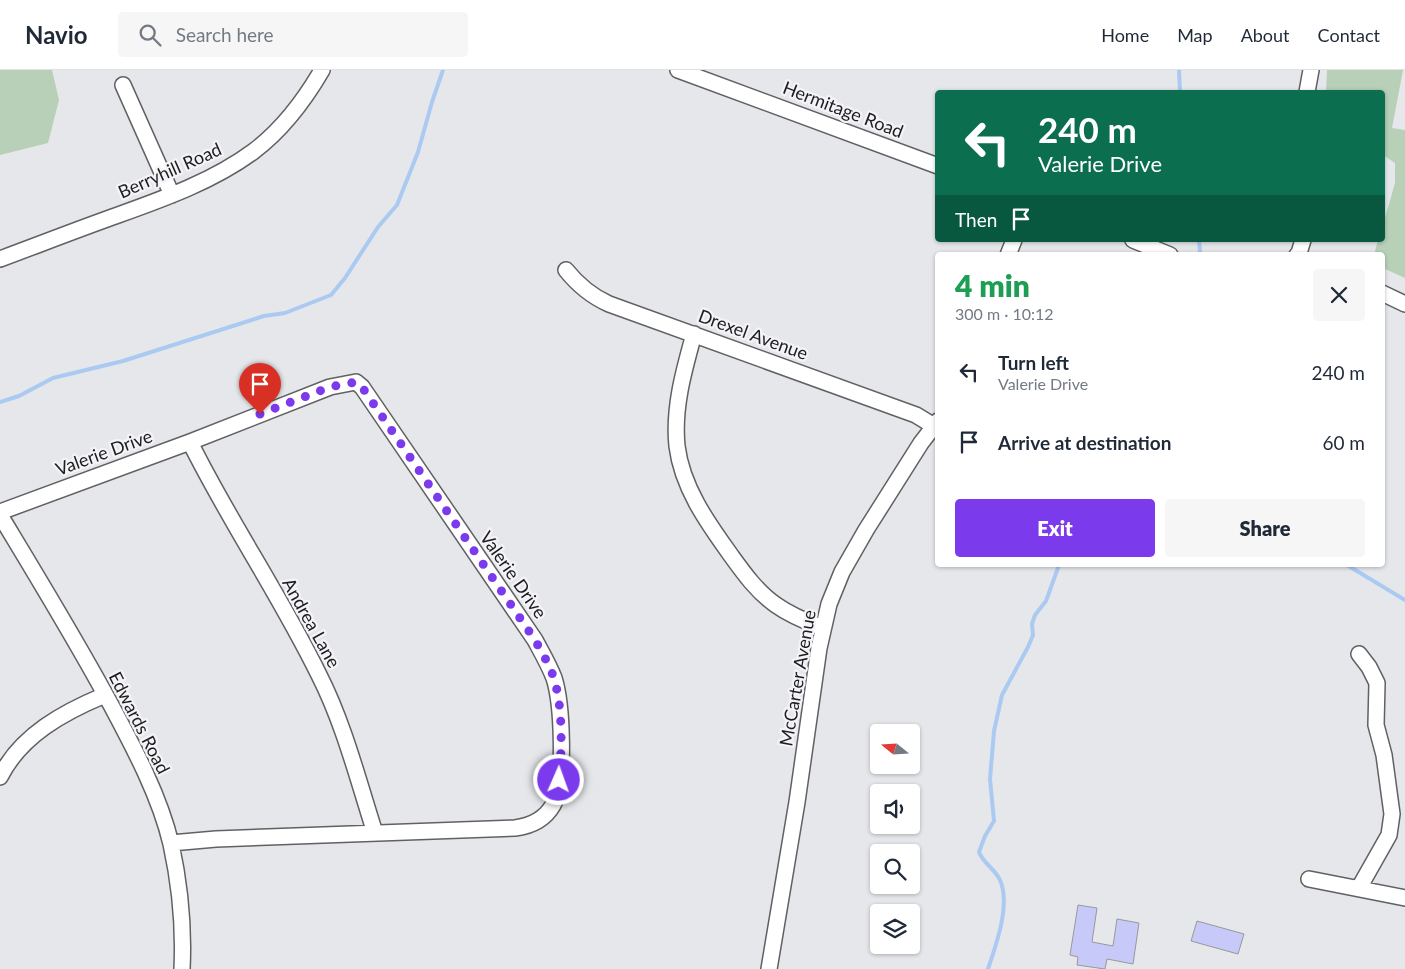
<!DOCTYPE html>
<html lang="en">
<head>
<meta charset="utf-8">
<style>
	body { margin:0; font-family:Lato,sans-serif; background:#f6f6f7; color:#1f2937; height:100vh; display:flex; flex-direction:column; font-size:19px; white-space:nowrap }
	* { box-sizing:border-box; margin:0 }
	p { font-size:16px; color:#747a83 }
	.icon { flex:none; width:28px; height:28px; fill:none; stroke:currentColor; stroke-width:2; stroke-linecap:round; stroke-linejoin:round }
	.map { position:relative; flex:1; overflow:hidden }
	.drawer { position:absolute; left:935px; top:182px; width:450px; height:315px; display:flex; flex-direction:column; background:#fff; border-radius:5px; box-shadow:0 1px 4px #0004 }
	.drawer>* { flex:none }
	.top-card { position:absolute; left:935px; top:20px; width:450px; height:152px; border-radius:5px; box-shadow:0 1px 4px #0004; background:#0b6e4f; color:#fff; overflow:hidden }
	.needle { width:32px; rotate:288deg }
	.fabs { position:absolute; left:870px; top:654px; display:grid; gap:10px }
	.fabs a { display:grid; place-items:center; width:50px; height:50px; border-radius:5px; background:#fff; box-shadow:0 1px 4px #0004; font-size:25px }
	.pin { position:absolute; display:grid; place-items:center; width:42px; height:42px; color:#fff; margin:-51px -21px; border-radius:50% 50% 50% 0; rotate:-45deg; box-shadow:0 0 5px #0007 }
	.pin .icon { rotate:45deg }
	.me { position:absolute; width:55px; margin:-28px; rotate:2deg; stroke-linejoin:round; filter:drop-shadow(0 0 4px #0008) }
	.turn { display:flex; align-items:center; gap:18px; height:105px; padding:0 20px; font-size:22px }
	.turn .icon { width:65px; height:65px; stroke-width:2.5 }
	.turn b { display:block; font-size:35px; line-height:42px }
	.then { display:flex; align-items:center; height:48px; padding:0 20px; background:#0003; gap:10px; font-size:19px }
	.round { display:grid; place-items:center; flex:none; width:52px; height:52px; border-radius:5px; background:#f6f6f7 }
	.summary { display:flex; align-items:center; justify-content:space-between; height:85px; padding:0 20px }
	h1 { font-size:30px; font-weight:800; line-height:38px; color:#1e9e55 }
	.button { display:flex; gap:10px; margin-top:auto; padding:10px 20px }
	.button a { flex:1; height:58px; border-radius:5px; background:#7c3aed; color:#fff; font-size:20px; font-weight:800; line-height:58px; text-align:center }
	.button a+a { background:#f6f6f7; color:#1f2937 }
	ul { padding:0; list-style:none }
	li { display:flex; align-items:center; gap:15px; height:70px; padding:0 20px }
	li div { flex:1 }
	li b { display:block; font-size:19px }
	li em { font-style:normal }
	header { display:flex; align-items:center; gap:30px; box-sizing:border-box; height:70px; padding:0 25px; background:#fff; border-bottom:1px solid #e0e1e3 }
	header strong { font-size:24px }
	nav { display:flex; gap:28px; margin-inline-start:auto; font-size:18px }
	.search { width:350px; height:45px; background:#f6f6f7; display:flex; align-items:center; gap:12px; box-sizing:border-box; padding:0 18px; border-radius:5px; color:#747a83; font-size:19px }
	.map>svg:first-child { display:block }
	.green { fill:#b8d0b7 }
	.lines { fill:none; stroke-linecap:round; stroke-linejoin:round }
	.stream { stroke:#abcaf2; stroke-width:4 }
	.building { fill:#c7caf9; stroke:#98989b }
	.minor-casing { stroke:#616164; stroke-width:18 }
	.minor { stroke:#fff; stroke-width:15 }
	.route { stroke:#7c3aed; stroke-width:9; stroke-dasharray:0 16.2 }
	.labels { text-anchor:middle; stroke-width:4.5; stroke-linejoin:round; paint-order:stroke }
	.street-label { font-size:18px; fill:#1d1d1e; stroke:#f4f4f8 }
</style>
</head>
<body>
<header>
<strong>Navio</strong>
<div class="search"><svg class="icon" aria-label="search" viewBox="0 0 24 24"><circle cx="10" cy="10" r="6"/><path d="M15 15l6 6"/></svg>Search here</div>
<nav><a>Home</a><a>Map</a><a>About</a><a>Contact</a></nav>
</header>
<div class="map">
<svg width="1405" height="899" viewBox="0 0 1405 899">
	<rect width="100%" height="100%" fill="#e6e7ea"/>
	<path class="green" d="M0,0h52l7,30 -11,43 -48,12z
		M1327,0h76l-11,58 13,2v148l-22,-10 -1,-13h-8l4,-15h4l1,-15 12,-42v-20l-12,-8 -1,-63h-56z"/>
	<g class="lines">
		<path class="stream" d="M1179,0l1,22
			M1199,185l1,-3 -1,-12
			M0,332l19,-6 34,-18 70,-17 141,-45 21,-3 46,-18 14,-17 33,-51 19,-22 21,-53 14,-50 11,-32
			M1347,495l58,35
			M988,899c8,-24 23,-64 12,-89 -5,-11 -17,-17 -21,-28l6,-16 9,-15 -4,-42 4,-48 8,-36 26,-48 5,-12 -1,-11 3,-9 11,-14 13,-36"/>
	</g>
	<path class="building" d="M1078,835l19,3 -5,34 21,4 4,-27 22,4 -6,41 -26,-5 -2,10 -28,-4 1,-8 -8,-2z
		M1197,851l47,13 -6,20 -47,-13z"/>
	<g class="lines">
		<g class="minor-casing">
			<path id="minor" d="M678,0l260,96
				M123,15l49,110
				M1307,22l4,-22
				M1133,170l37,15
				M1008,185l6,-15
				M1297,185l2,-2 4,-13
				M0,189c35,-13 71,-27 107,-40 50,-18 104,-36 147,-68 29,-22 50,-50 68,-81
				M566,200c12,15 25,26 43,34l307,111 18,11
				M1382,223l23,11
				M694,264c-10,36 -21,74 -17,112 5,41 30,76 53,108 13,18 27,38 46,51 14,10 31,17 47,23
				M190,372c39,79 90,153 129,233 25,49 39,105 56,158
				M0,442l190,-70 140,-55 26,-5 6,5 173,253c7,13 14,25 19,38 8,25 12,104 -1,127 -8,14 -22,21 -38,23l-299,11 -45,4
				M0,445c38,63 76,125 111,190 23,43 49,92 60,139 9,41 13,84 11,125
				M1359,584l10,13 8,16 -1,42 8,30 8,59 -3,21 -30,53
				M0,707c21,-42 64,-65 105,-82
				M1309,809l96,19
				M769,899l28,-167 22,-154 10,-44 13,-32 24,-42 55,-87 17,-22"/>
		</g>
		<use href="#minor" class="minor"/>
	</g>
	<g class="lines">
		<path class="route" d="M260,344l70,-27 26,-5 6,5 173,253c7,13 15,25 19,39 9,28 8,71 5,101"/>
	</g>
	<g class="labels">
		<g class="street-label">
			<text transform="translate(843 40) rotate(21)" y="6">Hermitage Road</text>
			<text transform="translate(170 101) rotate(-24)" y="6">Berryhill Road</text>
			<text transform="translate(753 265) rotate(20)" y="6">Drexel Avenue</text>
			<text transform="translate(104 383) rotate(-20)" y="6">Valerie Drive</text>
			<text transform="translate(513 505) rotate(55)" y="6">Valerie Drive</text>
			<text transform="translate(311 553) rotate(61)" y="6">Andrea Lane</text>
			<text transform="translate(798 608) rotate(-80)" y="6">McCarter Avenue</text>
			<text transform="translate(139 653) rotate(63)" y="6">Edwards Road</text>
		</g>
	</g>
</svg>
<div class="fabs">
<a><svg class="needle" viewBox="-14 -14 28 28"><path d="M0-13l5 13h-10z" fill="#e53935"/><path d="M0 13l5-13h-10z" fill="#747a83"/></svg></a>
<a><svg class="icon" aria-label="sound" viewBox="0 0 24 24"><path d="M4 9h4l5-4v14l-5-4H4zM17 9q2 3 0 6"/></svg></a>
<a><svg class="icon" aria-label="search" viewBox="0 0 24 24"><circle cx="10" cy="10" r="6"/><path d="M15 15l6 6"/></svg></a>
<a><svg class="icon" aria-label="layers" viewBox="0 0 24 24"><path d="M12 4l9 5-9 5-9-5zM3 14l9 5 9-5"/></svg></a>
</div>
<div class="pin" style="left:260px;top:344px;background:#d93025"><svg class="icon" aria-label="arrive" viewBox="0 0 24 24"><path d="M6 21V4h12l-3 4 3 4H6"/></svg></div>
<svg class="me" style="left:559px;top:710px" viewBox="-20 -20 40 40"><circle r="17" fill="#7c3aed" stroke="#fff" stroke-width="3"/><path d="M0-11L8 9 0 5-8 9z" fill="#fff"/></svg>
<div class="top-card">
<div class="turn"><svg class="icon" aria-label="left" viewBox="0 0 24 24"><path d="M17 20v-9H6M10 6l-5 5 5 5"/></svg><div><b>240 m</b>Valerie Drive</div></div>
<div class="then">Then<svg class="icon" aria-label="arrive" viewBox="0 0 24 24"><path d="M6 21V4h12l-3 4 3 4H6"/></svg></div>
</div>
<section class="drawer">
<div class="summary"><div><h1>4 min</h1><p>300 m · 10:12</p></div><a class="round"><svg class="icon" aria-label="close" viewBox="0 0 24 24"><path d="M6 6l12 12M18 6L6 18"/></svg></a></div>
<ul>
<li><svg class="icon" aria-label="left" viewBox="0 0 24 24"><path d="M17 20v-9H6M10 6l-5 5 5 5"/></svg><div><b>Turn left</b><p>Valerie Drive</p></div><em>240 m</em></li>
<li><svg class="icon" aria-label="arrive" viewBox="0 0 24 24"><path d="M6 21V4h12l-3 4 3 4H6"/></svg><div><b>Arrive at destination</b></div><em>60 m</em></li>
</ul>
<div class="button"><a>Exit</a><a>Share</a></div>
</section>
</div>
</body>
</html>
